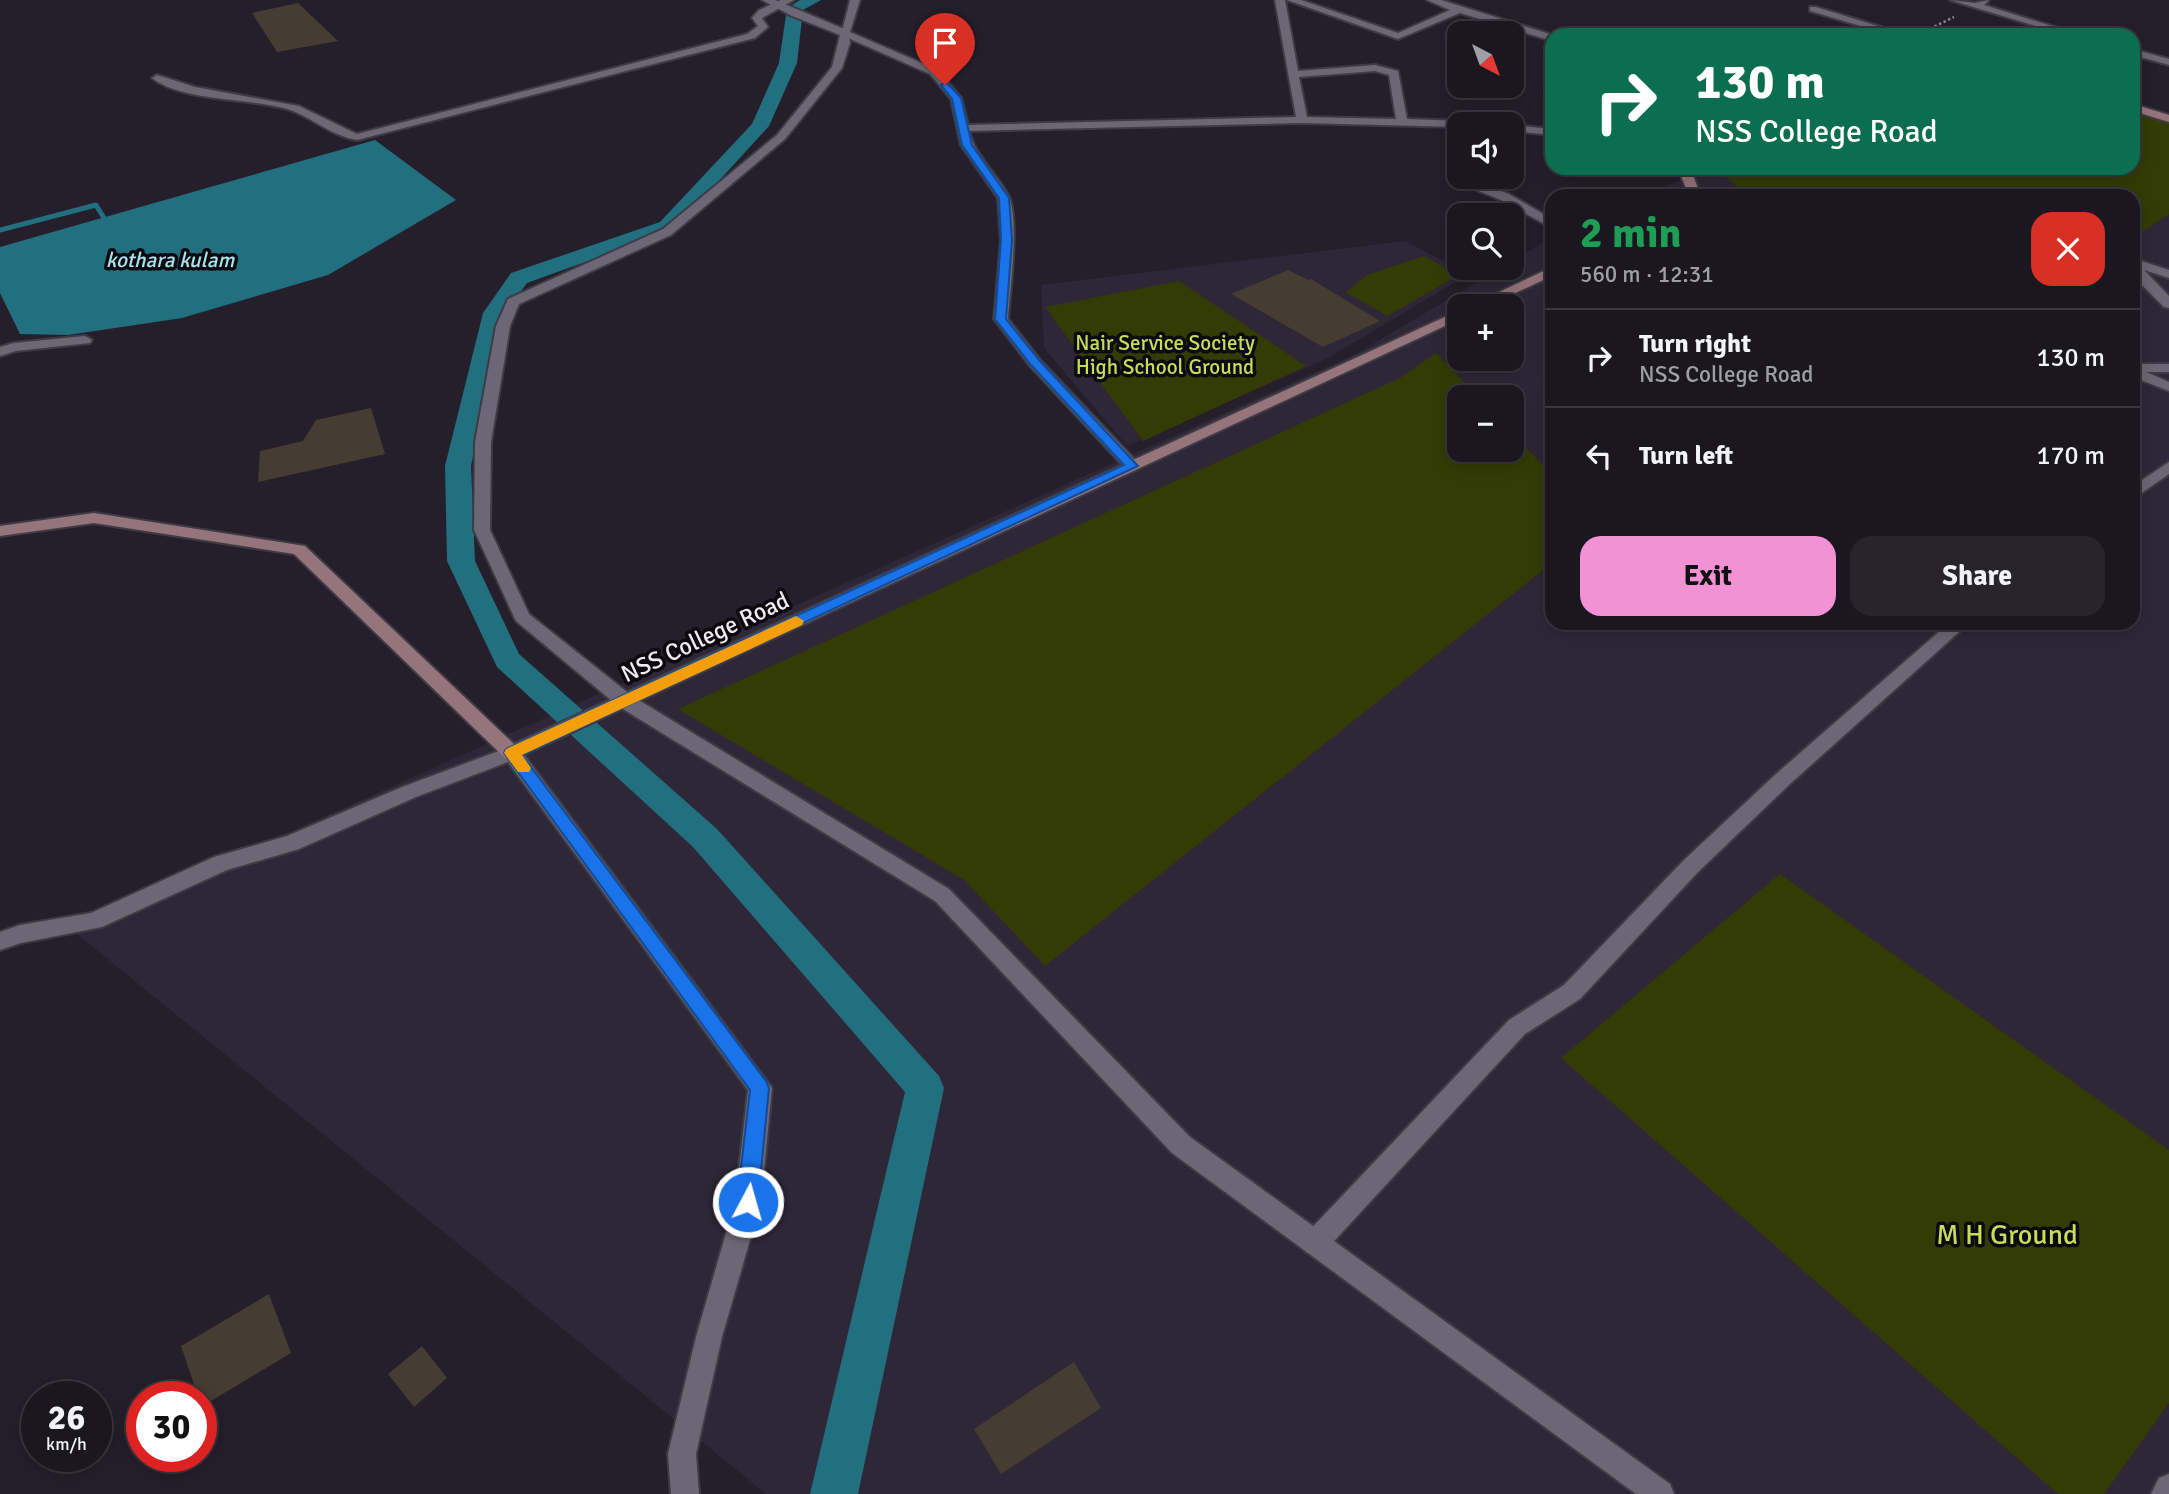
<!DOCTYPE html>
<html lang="en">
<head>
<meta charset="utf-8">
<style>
	body { margin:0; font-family:Signika,sans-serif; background:#28242d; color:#f1f3f6; height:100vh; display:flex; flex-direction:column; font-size:26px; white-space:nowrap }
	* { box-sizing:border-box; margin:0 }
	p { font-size:23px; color:#a09fa5 }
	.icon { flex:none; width:38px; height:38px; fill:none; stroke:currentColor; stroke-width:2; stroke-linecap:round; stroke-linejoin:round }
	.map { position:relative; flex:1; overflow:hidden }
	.drawer { position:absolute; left:1545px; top:189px; width:595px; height:441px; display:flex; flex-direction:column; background:#1b1720; border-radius:21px; box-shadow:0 4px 18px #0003,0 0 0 2px #39363e }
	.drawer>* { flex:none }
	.top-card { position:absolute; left:1545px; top:28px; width:595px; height:147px; border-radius:21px; box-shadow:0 4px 18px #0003,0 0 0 2px #39363e; background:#0b6e4f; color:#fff; overflow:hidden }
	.needle { width:46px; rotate:139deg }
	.fabs { position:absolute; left:1447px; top:21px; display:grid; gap:14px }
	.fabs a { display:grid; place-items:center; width:77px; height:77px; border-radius:14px; background:#1b1720; box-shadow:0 4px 18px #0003,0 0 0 2px #39363e; font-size:35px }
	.speed { position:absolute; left:21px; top:1381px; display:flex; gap:14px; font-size:35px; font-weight:700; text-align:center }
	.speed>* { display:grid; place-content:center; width:91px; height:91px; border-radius:50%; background:#1b1720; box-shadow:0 4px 18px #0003,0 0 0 2px #39363e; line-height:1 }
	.speed small { font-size:18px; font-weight:400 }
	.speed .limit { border:10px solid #d22; background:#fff; color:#111 }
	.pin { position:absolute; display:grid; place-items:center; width:60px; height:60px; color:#fff; margin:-72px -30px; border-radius:50% 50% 50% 0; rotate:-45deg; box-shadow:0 0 7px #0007 }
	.pin .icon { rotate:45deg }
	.me { position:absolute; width:77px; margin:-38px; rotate:6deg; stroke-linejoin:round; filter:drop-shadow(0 0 5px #0008) }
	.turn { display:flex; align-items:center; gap:24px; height:147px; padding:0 35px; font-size:32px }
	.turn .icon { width:91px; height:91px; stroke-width:2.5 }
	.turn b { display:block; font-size:49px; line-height:60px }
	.round { display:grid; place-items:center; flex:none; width:74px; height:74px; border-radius:21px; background:#28242d }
	.overview { display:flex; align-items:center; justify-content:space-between; height:119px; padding:0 35px }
	h1 { font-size:42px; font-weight:800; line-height:52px; color:#1e9e55 }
	.cta { display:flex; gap:14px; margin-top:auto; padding:14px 35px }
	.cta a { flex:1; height:80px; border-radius:21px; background:#f391d5; color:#111; font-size:28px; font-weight:800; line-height:80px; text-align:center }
	.cta a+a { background:#28242d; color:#f1f3f6 }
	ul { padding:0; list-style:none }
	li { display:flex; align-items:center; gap:21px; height:98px; padding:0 35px; border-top:2px solid #39363e }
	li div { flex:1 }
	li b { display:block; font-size:26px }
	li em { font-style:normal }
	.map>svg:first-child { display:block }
	.built { fill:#2e2737; fill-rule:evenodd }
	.green { fill:#333c05 }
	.water { fill:#226f80 }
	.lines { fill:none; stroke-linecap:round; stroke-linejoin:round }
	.stream { stroke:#226f80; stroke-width:5 }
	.canal { fill:#226f80; fill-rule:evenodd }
	.building { fill:#463d32 }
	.pedestrian-casing { stroke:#3e3b44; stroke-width:4 }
	.minor-casing { stroke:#3e3b44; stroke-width:4 }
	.tertiary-casing { stroke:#3e3b44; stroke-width:4 }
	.secondary-casing { stroke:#3e3b44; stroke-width:4 }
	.path { stroke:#8b8790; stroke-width:2.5; stroke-dasharray:2.5 2.5; stroke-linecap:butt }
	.pedestrian { fill:#6c6774; fill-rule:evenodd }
	.minor { fill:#6c6774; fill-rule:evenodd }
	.tertiary { fill:#6c6774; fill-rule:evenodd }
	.secondary { fill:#96747b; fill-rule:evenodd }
	.route { fill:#1a73e8; stroke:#114b97; stroke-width:2 }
	.slow { fill:#f59e0b }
	.labels { text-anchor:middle; stroke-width:7; stroke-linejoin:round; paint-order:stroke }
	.far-water-label { font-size:21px; font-style:italic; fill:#a8e3f2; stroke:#0c0a0f }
	.far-park-label { font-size:21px; fill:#c5dd59; stroke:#0c0a0f }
	.street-label { font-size:24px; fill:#eeebf3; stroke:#0c0a0f }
	.near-park-label { font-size:28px; fill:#c5dd59; stroke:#0c0a0f }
</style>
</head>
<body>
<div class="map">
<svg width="2169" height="1494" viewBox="0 0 2169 1494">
	<rect width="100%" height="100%" fill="#241f2a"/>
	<path class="built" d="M2169,130v1364h-1403l-694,-564 1282,-575 147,-87h11v-7l40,-24v386h581v-427h-492l70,-28h422zM1460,306h52v53h-52zM1460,397h52v53h-52z
		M1405,241l64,33 -143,85 -199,87 -83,-98 -3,-63z"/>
	<path class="green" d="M2133,112l36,11v91l-36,24v-42h-385l-33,-28h418z
		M1424,256l35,19 -72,41 -41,-24 21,-17z
		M1179,281l127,85 -163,75 -98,-134z
		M1436,353l42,44h-18v53h52v-17l40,42v88l-507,403 -81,-86 -286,-171 722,-331z
		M1780,874l389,276v253l-65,91h-46l-497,-436z"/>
	<path class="water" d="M375,140l81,60 -128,75 -146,43 -114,17 -48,-1 -20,-41v-46z"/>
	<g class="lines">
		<path class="stream" d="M0,230l96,-25 8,13"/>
		<path class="canal" d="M800,0h21l-18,10 -6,53 -28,63 -95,104 -147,53 -22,30 -34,153 4,95 44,93 198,175 222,247 5,12 -86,406h-48l95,-402 -212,-245 -196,-180 -50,-106 -2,-95 38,-153 28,-40 149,-51 92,-98 27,-61 8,-55z"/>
	</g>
	<path class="building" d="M298,3l40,38 -61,11 -25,-39z
		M1288,270l20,10 3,-1 69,42 -57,26 -92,-53z
		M371,408l14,46 -127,28 2,-31 43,-10 13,-21z
		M269,1294l22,59 -90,54v-11h-3l-17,-50z
		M422,1346l25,32 -33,29 -26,-33z
		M1074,1362l27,46 -100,66 -27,-45z"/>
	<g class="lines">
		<g class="pedestrian-casing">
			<path id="pedestrian" d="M2135,259l34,11v8l-25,-8 25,26v12l-5,-1 -30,-30z
				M2133,364h36v8h-23l23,10v9l-36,-14z
				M2169,462v12l-36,25v-13z
				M1949,623h20l-179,161 -92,88 -118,127 -55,35 -201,218 -9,3 -9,-3 -4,-9 4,-9 203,-214 55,-35 120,-125 92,-86z
				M2169,1474v20h-18l8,-16z"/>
		</g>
		<g class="minor-casing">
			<path id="minor" d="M781,0h13l-32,18 6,9 -13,11 -398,102c-24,-4 -42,-20 -64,-29 -38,-14 -109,-8 -141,-33l5,-3 38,12 104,19 58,28 390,-100 11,-8 -6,-8 7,-8z
				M850,0h10l-10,32 88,38 23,28 7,27 328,-8 -21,-117h10l13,71 77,-6 23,6 9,48 56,2 6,3h-9v3l-158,-4 -333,8c6,25 27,42 39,64 12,21 2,97 0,124l32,41 98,103 2,3 -8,5 -6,-2 -96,-103 -36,-47 7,-79 -3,-42 -37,-53 -10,-46 -21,-25 -89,-39zM1375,71l14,4 7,44 -89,-2 -8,-40z
				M1287,0h14l97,33 52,-23 -23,-10h14l112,35 -1,6 -92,-28 -62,26z
				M1950,0l25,3 14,-3 -5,5 97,30h-16z
				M2133,49l36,10v6l-36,-10z
				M1512,125l40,4v6l-40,-4z
				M1473,180l36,14 43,25v9l-51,-28 -32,-13v-6z
				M85,336l7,4 -2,3 -74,8 -16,5v-9l14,-4z
				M512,746l7,2 253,340 -11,114 -39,135 -26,117 3,40h-28l-3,-40 28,-117 39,-135 13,-112 -240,-328 -92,35 -117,52 -72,21 -125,57 -81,16 -21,7v-18l20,-7 71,-12 123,-56 73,-21 115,-49z"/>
		</g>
		<g class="tertiary-casing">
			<path id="tertiary" d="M762,0h13l74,31 1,12 -8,25 -57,71 -114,96 -152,69 -9,22 -19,116 -1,88 39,84 103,82 317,193 241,248 480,347 4,10h-38l-464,-341 -237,-252 -317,-195 -102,-85 -42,-91 1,-88 21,-116 12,-27 155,-70 114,-94 55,-68 8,-32 -48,-19z
				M1810,7h6l91,28h-16l-81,-24z"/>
		</g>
		<g class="secondary-casing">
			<path id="secondary" d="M2133,104l36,11v7l-36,-11z
				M1678,168h12l11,28h-12z
				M1552,267v9l-65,30h-17z
				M1460,310v9l-948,441 -7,-2 -211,-204 -200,-31 -94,13v-10l94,-13 211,33 209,198z"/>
		</g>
		<path class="path" d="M1921,33l33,-16"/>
		<use href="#pedestrian" class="pedestrian"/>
		<use href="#minor" class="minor"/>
		<use href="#tertiary" class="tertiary"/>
		<use href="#secondary" class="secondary"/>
	</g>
	<path class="route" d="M942,84h6l13,14 11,47 37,53 3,42 -6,79 33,41 99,106 -616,289 244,326 3,7 -11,114 -3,7 -7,2 -8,-2 -3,-7 13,-112 -246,-337 2,-4 618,-284 -93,-100 -36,-46 6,-79 -2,-42 -37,-53 -10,-46 -11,-14z"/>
	<path class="slow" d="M796,616l8,5 -2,4 -280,130 9,13 -2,4h-11l-14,-19 2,-4z"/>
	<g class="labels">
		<g class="far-water-label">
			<text x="170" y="267">kothara kulam</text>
		</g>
		<g class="far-park-label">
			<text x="1165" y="350">Nair Service Society<tspan x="1165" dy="24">High School Ground</tspan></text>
		</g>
		<g class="street-label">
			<text transform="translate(705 637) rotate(-25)" y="8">NSS College Road</text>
		</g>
		<g class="near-park-label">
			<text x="2007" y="1244">M H Ground</text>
		</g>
	</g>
</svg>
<div class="fabs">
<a><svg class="needle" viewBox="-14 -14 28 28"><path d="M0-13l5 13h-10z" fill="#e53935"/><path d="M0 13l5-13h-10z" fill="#a09fa5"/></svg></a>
<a><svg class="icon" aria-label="sound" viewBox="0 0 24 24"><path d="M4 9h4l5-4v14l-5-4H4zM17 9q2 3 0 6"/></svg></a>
<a><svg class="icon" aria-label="search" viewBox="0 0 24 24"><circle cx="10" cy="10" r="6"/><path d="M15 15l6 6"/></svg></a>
<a>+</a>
<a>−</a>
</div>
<div class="speed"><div>26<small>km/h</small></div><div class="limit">30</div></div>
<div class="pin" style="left:945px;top:85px;background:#d93025"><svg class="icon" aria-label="arrive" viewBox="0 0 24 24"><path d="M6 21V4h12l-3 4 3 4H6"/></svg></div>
<svg class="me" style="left:748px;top:1202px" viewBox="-20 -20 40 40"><circle r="17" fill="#1a73e8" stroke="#fff" stroke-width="3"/><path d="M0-11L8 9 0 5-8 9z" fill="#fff"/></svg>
<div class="top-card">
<div class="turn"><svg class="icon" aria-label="right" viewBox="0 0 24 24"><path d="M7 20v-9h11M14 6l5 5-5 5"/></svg><div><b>130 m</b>NSS College Road</div></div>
</div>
<section class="drawer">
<div class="overview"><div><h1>2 min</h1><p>560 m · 12:31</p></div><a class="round" style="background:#d93025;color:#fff"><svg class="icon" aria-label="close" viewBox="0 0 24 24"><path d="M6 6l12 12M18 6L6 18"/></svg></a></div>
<ul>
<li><svg class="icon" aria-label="right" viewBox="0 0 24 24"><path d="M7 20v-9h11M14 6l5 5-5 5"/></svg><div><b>Turn right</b><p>NSS College Road</p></div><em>130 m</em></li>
<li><svg class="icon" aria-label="left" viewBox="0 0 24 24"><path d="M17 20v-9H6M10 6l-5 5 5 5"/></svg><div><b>Turn left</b></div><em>170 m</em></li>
</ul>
<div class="cta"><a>Exit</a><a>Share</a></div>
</section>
</div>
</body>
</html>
